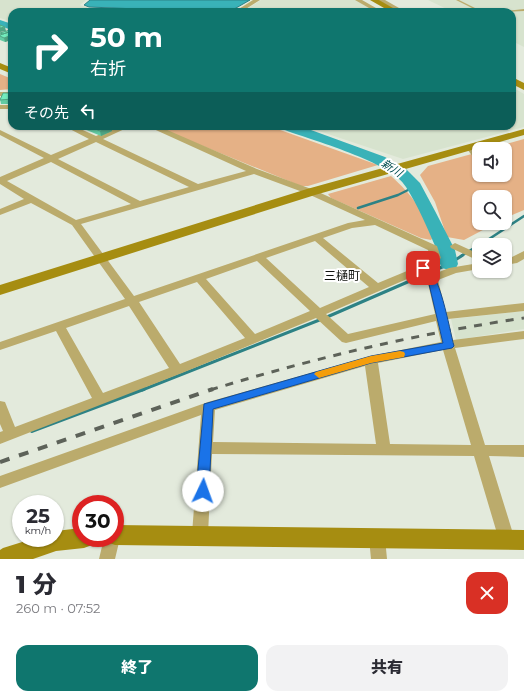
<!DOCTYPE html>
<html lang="ja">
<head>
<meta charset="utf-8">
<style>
	body { margin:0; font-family:Montserrat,"Noto Sans JP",sans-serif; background:#f2f2f3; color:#2b2b33; height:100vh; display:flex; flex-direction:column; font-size:15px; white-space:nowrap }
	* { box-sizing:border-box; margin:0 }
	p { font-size:13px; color:#7c7c81 }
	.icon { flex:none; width:22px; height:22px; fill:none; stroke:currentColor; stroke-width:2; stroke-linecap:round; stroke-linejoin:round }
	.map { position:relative; height:559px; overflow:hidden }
	.details { display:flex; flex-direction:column; background:#fff; flex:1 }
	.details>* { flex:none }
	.hud { position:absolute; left:8px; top:8px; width:508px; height:122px; border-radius:12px; box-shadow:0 1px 3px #0004; background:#0f766e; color:#fff; overflow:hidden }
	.fabs { position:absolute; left:472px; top:142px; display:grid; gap:8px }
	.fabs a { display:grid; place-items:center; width:40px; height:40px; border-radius:8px; background:#fff; box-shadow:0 1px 3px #0004; font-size:20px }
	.speed { position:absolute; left:12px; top:495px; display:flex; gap:8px; font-size:20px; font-weight:700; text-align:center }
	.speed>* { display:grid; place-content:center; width:52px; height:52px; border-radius:50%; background:#fff; box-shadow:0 1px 3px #0004; line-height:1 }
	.speed small { font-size:10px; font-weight:400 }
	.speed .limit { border:6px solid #d22; background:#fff; color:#111 }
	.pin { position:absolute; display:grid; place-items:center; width:34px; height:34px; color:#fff; margin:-17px; border-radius:8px; box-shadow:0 2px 6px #0006 }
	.me { position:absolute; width:44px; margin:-22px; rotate:3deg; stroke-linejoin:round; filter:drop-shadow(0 0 3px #0008) }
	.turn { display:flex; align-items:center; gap:14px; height:84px; padding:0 16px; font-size:18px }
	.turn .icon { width:52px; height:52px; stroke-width:2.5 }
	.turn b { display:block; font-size:28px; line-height:34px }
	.then { display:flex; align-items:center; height:38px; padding:0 16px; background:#0003; gap:8px; font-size:15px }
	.round { display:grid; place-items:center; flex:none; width:42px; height:42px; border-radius:12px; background:#f2f2f3 }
	.head { display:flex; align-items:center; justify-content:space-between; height:68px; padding:0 16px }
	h1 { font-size:24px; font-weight:800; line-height:30px }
	.cta { display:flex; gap:8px; margin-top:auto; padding:8px 16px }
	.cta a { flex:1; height:46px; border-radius:12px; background:#0f766e; color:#fff; font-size:16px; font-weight:800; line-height:46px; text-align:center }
	.cta a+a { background:#f2f2f3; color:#2b2b33 }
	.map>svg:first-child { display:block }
	.built { fill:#d7e3ce }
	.green { fill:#e5b186 }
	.water { fill:#39b2b8; stroke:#2d8285 }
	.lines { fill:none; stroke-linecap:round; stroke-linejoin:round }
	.stream-far2 { stroke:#2d8285; stroke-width:2.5 }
	.stream-far1 { stroke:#2d8285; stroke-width:3 }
	.stream { stroke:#2d8285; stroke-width:4 }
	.river { fill:#39b2b8; fill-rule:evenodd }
	.lane { fill:#bbab6c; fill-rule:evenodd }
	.street { fill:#bbab6c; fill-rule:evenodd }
	.secondary { fill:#a68d11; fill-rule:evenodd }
	.rail-far1 { stroke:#5d6259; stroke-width:3; stroke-dasharray:8 8; stroke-linecap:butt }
	.rail { stroke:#5d6259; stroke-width:4; stroke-dasharray:10 10; stroke-linecap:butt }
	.wall { fill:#62cba3 }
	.shaded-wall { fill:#50a584 }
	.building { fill:#72ecbd; stroke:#50a584 }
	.route { fill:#1a73e8; stroke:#114b97 }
	.slow { fill:#f59e0b }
	.labels { text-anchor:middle; stroke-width:4; stroke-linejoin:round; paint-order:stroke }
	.water-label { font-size:11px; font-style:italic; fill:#014c4f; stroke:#fff }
	.quarter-label { font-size:12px; fill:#10130e; stroke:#fff }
</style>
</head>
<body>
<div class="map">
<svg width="524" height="559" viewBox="0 0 524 559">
	<rect width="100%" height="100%" fill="#e3eadc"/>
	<path class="built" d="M0,0h86l-6,5 9,3 76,4h-153v10l-12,-4z
		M261,0h96l21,12h-136z
		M428,0h96v47l-12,-6v-29h-59z
		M512,87l12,7v33l-121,32 -99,-33h208z
		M524,311v18l-68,11 -5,-21z"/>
	<path class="green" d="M0,74l12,5v10l-12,1z
		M154,126h115l109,39 -70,21h-7z
		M524,139v71l-19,8v-21h-26v26h17l-32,17 -17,-3 -12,-35 -15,-27 8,-9 51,-14v23h26v-26h-16z
		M391,176c21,19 32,34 43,60l-3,4 -10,-2 -90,-40 -3,-4z"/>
	<path class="water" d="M90,0h160l-21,12h-56l-10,-2 -74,-3 -5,-2z"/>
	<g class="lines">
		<path class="stream-far2" d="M358,208l40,-13 16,-8
			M480,245l44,-29
			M461,256l18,-11"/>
		<path class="stream-far1" d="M142,390l185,-73 122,-53 14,-9"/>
		<path class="stream" d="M32,431l112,-42"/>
		<path class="river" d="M0,20l12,4v6l-12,-4z
			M280,126h20l85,31 21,12 14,14 15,28 20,39 3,14 -2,4 -7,2 -7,-2c-4,-6 -3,-14 -6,-20 -9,-21 -18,-42 -30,-61 -14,-25 -95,-47 -124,-58z"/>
		<path class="lane" d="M456,0h3l24,12h-3z
			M524,9v2l-20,1 1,-1z
			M467,147h2l10,11v4h-2l-10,-13z"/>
		<path class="street" d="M253,0h7l-19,12h-7z
			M355,0h7l21,12h-7z
			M378,0h7l21,12h-7z
			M0,92h12v4h-12z
			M0,105h12v4h-12z
			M64,126h10l22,10 24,-10h11l-28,13 95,45 48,-13 -99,-45h11l99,43 57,21 123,56 4,12 -12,10 5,6 15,-6 30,-5v6l-23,4 -18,7 8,32 78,-9v8l-76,8 5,21 71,-9v8l-69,9 30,97h39v12l-35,-1 26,84 -2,5 -6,2 -6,-2 -2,-5 -25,-84 -262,-2 -4,80 -2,5 -6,2 -6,-2 -2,-5 9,-119 -201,73v-12l208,-74 163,-46 70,-14 -5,-21 -90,22 -4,-1 -26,-24 -134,55 -182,71v-12l3,-1 -3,-7v-23l5,1 10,25 77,-29 -36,-67 -56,19v-8l125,-43 -53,-74 -41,-22 -31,12v-6l24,-10 -24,-15v-7l44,-19 -44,-23v-5l51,25 38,-16zM96,142l93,45 -49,14 -82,-42zM51,162l80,42 -55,16 -69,-39zM254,174l54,20 57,26 -17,3 -214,73 -53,-72zM375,225l53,25 2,7 -11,9 -41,17 -55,-45 29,-10zM315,241l54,46 -49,21 -54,-50zM257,261l53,50 -55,23 -49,-55zM421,273l6,6 8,35 -87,20 -22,-20zM197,282l48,56 -65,26 -41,-62zM129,306l40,62 -66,25 -37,-65zM443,350l28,95 -81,-1 -12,-81zM365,366l11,78 -163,-2 2,-32z
			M455,243l24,11v7l-28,-13 -1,-2z
			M524,251v8l-7,4 -12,2v-6l5,-1z
			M377,531l6,2 2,5 2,21h-16l-2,-21 2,-5z
			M115,532l3,1 2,5 -5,21h-16l5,-21h11z"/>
		<path class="secondary" d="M370,0h9l21,12h-9z
			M0,63l12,5v6l-12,-5z
			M512,77l12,6v7l-12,-6z
			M524,129v6l-209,60 -315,100v-10l307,-96z
			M115,525l409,5v20l-409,-5 -8,-3 -2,-4h10z
			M81,528v10h14l-3,7 -8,3 -28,3 -23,8h-33v-9l3,-2 32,-10h20l1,-7z"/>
		<path class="rail-far1" d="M210,390c104,-32 206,-56 314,-72"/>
		<path class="rail" d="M0,462l213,-73"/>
	</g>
	<path class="wall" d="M12,31v13l-3,-1 -1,-2 -3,1 -5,-2v-5l1,-1 -1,-1z
		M12,93v11h-11l-1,-5z
		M84,126h28v5l-11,5 -17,-7z"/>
	<path class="shaded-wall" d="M5,27l1,4 -6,1v-4z
		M12,35v5l-4,-1v2l-3,1 -1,-4z
		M112,126v5l-11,5 -1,-5z"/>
	<path class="building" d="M0,25l5,2 -5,1z
		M10,30l2,1 -9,3 -3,-1z
		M12,31v4l-8,3 -4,-2v-1z
		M12,38v2l-4,-1z
		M3,93h9v6l-12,1z
		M89,126h23l-12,5z"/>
	<path class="route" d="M423,265c17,4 26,64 31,81l-2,2 -81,15 -158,46 -4,82 -2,4 -4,1 -5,-1 -2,-4 8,-87 167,-48 72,-13 -15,-63 -9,-12z"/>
	<path class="slow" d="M400,351l4,1 1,2 -1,3 -33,6 -52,15 -5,-4 2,-2 55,-16z"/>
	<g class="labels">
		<g class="water-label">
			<text transform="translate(392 168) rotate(33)" y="4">新川</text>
		</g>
		<g class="quarter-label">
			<text x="342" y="280">三樋町</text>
		</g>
	</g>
</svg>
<div class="fabs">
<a><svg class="icon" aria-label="sound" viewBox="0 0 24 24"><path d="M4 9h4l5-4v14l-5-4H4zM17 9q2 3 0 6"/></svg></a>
<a><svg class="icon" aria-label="search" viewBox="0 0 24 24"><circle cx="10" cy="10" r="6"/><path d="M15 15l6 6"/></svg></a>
<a><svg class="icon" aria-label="layers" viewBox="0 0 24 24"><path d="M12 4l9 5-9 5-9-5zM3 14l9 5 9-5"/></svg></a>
</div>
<div class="speed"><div>25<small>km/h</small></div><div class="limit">30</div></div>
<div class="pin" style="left:423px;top:268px;background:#d93025"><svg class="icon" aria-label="arrive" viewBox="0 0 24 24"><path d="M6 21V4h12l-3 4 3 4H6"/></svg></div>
<svg class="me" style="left:203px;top:491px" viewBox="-20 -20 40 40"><circle r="19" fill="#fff"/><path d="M0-13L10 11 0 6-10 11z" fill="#1a73e8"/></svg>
<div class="hud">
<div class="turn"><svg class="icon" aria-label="right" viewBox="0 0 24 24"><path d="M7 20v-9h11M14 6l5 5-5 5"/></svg><div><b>50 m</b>右折</div></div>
<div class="then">その先<svg class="icon" aria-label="left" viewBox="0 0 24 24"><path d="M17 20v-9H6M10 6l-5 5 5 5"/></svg></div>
</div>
</div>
<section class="details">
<div class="head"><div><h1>1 分</h1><p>260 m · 07:52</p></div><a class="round" style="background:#d93025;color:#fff"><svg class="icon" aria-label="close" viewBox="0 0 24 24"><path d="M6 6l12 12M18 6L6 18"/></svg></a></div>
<div class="cta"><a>終了</a><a>共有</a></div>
</section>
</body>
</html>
